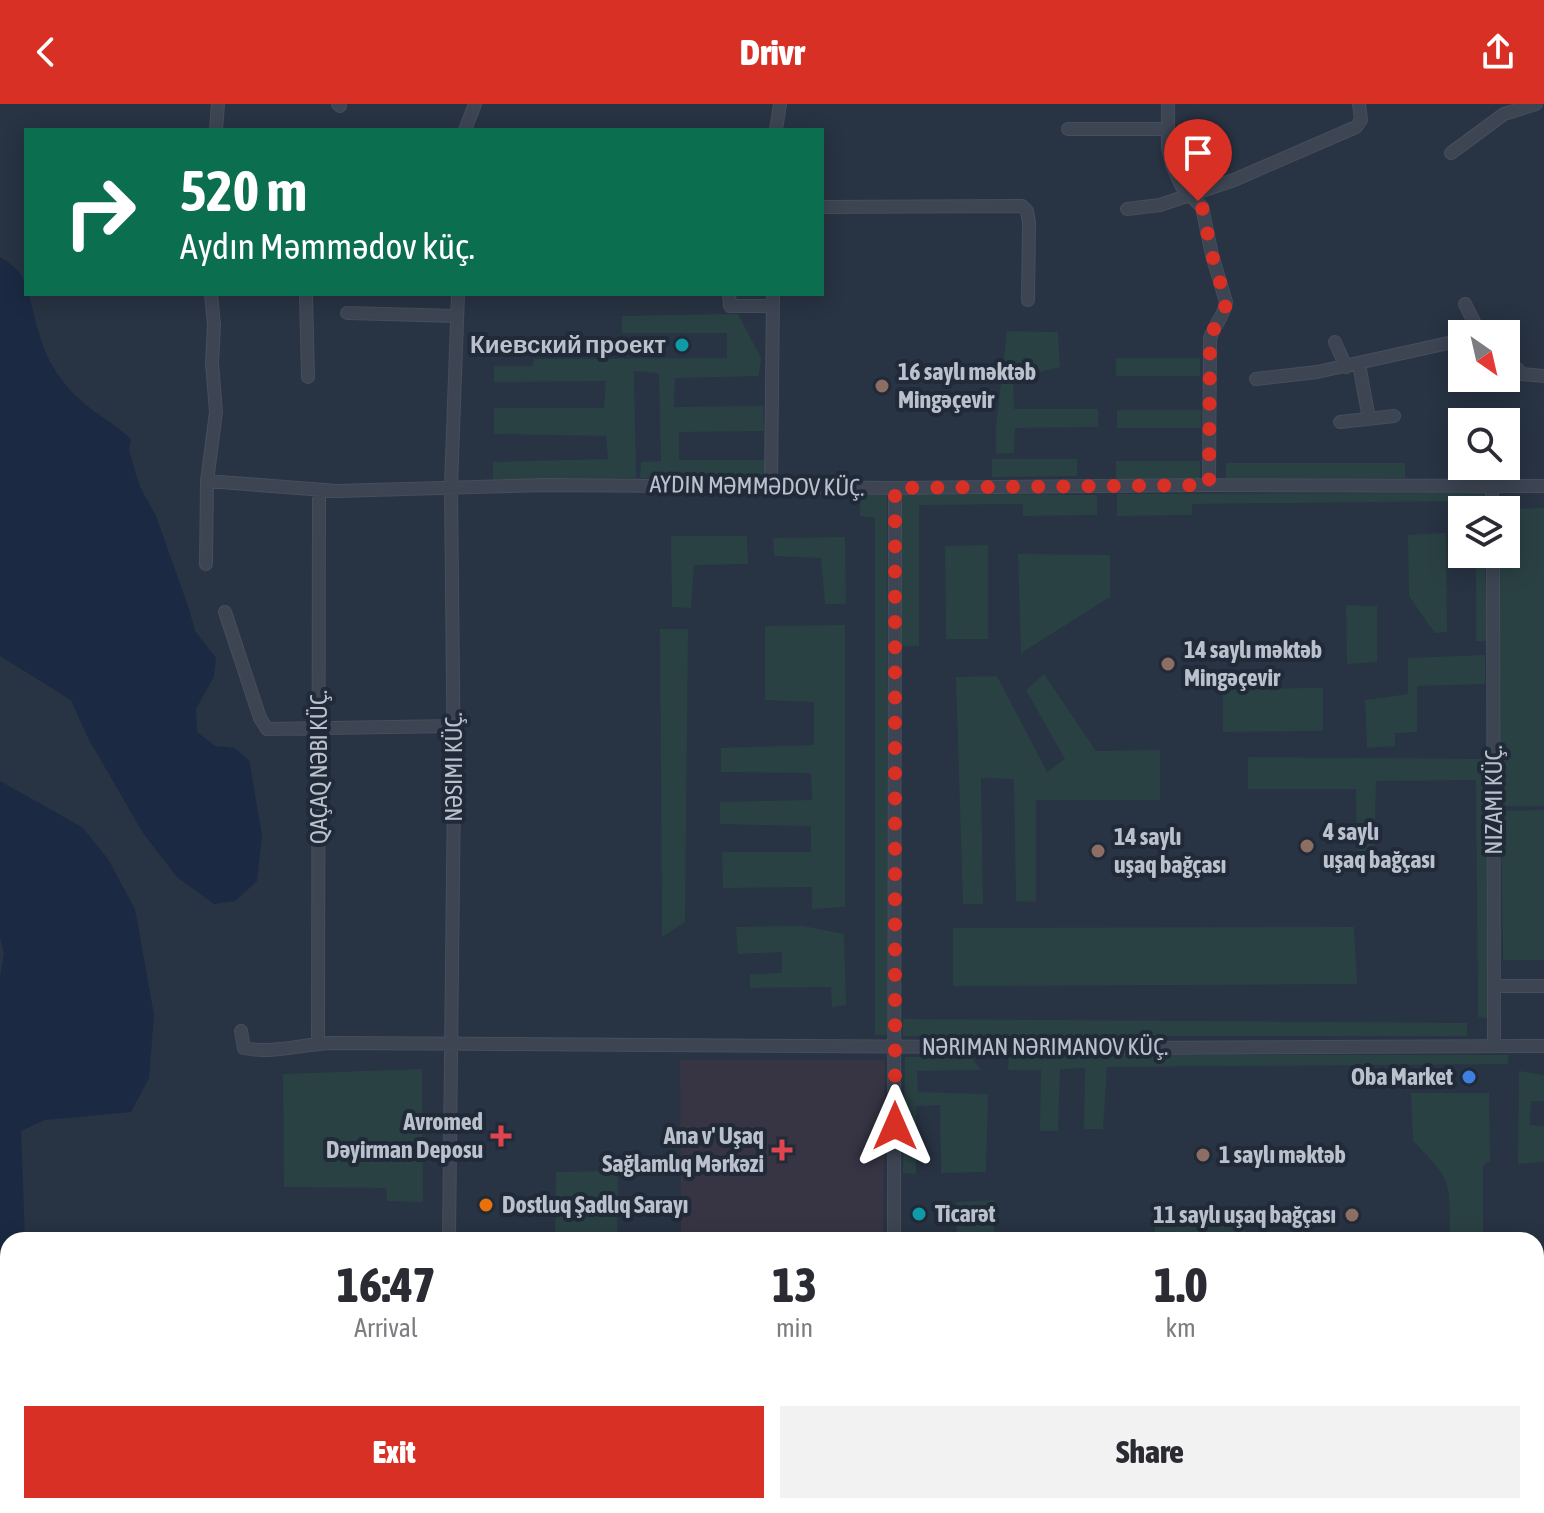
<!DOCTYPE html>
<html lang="en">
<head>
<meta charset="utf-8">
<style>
	body { margin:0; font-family:"Asap Condensed",sans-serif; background:#f2f2f3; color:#2b2b33; height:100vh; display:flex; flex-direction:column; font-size:30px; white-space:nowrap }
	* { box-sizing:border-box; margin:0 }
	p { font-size:26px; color:#7c7c81 }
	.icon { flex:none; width:44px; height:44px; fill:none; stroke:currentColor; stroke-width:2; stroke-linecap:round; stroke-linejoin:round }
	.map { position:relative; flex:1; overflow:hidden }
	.details { position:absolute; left:0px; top:1128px; width:1544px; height:282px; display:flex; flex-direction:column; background:#fff; border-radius:24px 24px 0 0; box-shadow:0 4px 20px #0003 }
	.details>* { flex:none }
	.guide { position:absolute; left:24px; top:24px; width:800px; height:168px; border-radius:0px; box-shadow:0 4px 20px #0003; background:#0b6e4f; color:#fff; overflow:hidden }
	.needle { width:52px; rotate:146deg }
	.controls { position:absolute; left:1448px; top:216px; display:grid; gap:16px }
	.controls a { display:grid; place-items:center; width:72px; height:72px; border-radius:0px; background:#fff; box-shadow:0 4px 20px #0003; font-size:40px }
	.pin { position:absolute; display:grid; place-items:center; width:68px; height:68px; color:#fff; margin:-82px -34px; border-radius:50% 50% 50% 0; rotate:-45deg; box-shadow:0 0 8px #0007 }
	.pin .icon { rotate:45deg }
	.me { position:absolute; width:88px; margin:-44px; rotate:0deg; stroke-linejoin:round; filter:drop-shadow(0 0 6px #0008) }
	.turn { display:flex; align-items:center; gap:28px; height:168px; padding:0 24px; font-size:36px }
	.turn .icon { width:104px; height:104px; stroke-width:2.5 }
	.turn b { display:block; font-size:56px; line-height:68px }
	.eta { display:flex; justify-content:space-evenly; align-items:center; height:136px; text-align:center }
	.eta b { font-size:48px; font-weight:800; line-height:56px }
	.button { display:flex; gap:16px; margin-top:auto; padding:16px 24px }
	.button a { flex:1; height:92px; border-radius:0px; background:#d93025; color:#fff; font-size:32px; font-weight:800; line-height:92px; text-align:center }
	.button a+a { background:#f2f2f3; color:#2b2b33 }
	header { display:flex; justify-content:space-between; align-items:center; height:104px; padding:0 24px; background:#d93025; color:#fff; font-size:36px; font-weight:800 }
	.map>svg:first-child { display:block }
	.medical { fill:#373544 }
	.green { fill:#2a4144 }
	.water { fill:#1b2a42 }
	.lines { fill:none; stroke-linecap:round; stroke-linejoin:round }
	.minor-casing { stroke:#464e5c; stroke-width:14 }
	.major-casing { stroke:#464e5c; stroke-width:18 }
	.minor { stroke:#3d4553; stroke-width:12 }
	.major { stroke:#5b6473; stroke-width:16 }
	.route { stroke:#d93025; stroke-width:14; stroke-dasharray:0 25.2 }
	.culture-dot { fill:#0f9aa8; stroke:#212a38; stroke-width:3 }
	.education-dot { fill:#8d6e63; stroke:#212a38; stroke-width:3 }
	.shop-dot { fill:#3f7fe0; stroke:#212a38; stroke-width:3 }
	.health-dot { fill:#e0444e; stroke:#212a38; stroke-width:3 }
	.food-dot { fill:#e8710a; stroke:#212a38; stroke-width:3 }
	.labels { text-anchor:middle; stroke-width:8; stroke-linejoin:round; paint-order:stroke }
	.poi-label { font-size:24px; font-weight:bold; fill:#bac1cc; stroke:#212a38; text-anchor:start }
	.street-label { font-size:24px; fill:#bac1cc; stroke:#212a38 }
</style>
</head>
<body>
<header><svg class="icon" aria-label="back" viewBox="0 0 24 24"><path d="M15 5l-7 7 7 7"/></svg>Drivr<svg class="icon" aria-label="share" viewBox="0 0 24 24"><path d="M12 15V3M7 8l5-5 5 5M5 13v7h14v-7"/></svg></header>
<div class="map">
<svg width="1544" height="1409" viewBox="0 0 1544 1409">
	<rect width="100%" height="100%" fill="#283343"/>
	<path class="medical" d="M680,956h205l-2,180h-202z"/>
	<path class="green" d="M738,210l23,44 -2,18 -84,2 -1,29 89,-1 1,25 -85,1v28h86v17l-125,1 1,-16 20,-1 -2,-88 -25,-2 2,107 -143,1v-17l115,-3 -2,-23 -112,-2v-26h110l2,-27 -112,1v-16h39l1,-7 193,-1v-25h-105v-17z
		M1007,227l51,1 2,35 -47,11 1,31h84v18l-83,1 -1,25 -18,1v-27z
		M1116,254h84v18h-84z
		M1117,306h84v18h-84z
		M992,355h85v17l-85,1z
		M1116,357h84v18h-84z
		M1226,359h179v15h-179z
		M1484,389l1,17h-23v17l-1,-26 -269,3v11l-75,1v-22z
		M901,390l196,1v20l-74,1v-12l-104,1v141h-18z
		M860,391h27v540h-12v-517l-15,-2z
		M1544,404v298h-44l-1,-252h7v-44l-8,-1z
		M1446,429l1,99 -12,1 -26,-37 -1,-61z
		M671,432h76l1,28 -54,1 -3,43 -19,-1z
		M845,433l1,67h-21l-4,-46 -47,-2 -1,-18z
		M988,441v94h-42l-1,-93z
		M1018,450l92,1v42l-89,56z
		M1476,450h9l2,87h-11z
		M1346,501l31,1v56l-30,2z
		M845,521v282l-33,2v-22l-89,1 -1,-36h89v-26l-91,-2v-22l92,-2 -1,-27 -90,-1v-24l93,-3v-43l-49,-2v-74z
		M660,525h28l-3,293 -23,15z
		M1485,551v29l-68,2v46l-22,1v13l-28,2 -2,-48 43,-6v-36z
		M1044,570l52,77 64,-1v50h-124v102l-20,-1 -2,-122 -33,-1 2,126h-20l-7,-227 41,-1 50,96 18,-13 -39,-69z
		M1323,584v43l-100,1v-43z
		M1248,653l238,2 1,259 -9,-1 -2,-237 -100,1 -2,76h-17l-1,-68h-108z
		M1544,706v150h-41l-2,-149z
		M803,822l41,8 2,71 -14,2 -1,-20 -81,1v-14l32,-1v-21l-44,2 -2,-27z
		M1354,823l3,57 -404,2v-58z
		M903,915l564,4v13h-564z
		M1009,951h499v9l-401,3 -4,62h-19l1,-61 -25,1 -2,62h-18l1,-61h-33z
		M970,952l11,14 -64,1 1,21 70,2 -2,78 -45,1 -1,-68 -24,1v68l-13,-1 2,-116z
		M422,965l1,133 -36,-1 -1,-13 -102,-1 -1,-113z
		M1519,967l25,4v26h-13l-1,24 14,1v36l-26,2z
		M1411,989h78l1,68 -7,4v75h-33c-1,-58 5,-57 -37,-99z
		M618,1067l-1,69h-62l1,-68z
		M994,1096v40h-37l-1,-38z
		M1245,1121v15h-90v-13z
		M1536,1373h6v30l-585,1 579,-2z
		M278,1402h72l-25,7h-72z
		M718,1402h112v7h-112z"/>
	<path class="water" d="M0,153c15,9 26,18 26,37h3c10,42 15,70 47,102 16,16 38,27 55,43l-2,12 11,36 16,29 33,93 6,22 21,27 -2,18 -18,33 1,23 18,14 19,2 15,12 13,75 -5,46 -22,20 -21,3 -37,-27 -34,-44 -55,-95 -17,-38 -71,-44z
		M0,677l82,46 26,32 27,50 19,106 -5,63 -18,34 -86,8 -24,11 4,109h-17v126l-8,10v-399l4,-23 -4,-17z"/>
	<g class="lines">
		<g class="minor-casing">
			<path id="minor" d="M338,0l2,2
				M1168,0v44l4,17 10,22 20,20 10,48 14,47c-1,13 -13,24 -16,37l-1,146
				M1068,25h100
				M216,26l2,-26
				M465,26l10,-26
				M776,26l4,-26
				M1451,49l53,-39 32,-10
				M822,103l200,-1 5,5 2,12 -1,77
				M1127,105l33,-4 74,-25 122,-53 5,-7 -2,-16
				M306,190l2,83
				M729,190l1,12h42
				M1465,200l15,30
				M347,209l110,3
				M1335,238l11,25
				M1506,254l16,16 22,2
				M1359,260l10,55
				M1256,275l61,-7 145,-32
				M1340,318l54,-6
				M207,377l130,10 209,-6 349,3 314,-3 335,1
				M771,381l2,-191
				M1492,382v24
				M1493,450l1,492
				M206,460l1,-83 9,-69 -4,-49 2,-38 -3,-31
				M225,508l35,106 7,11 187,-3
				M1494,882h50
				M241,927l3,17c29,6 59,-4 88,-5l799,5 413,-2
				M318,940l1,-554
				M449,1136l5,-455 -3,-299 7,-192
				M894,1136l1,-752
				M435,1402v7
				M947,1402v7"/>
		</g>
		<g class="major-casing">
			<path id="major" d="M1536,1355h8
				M1536,1368h8
				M353,1409l22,-7
				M399,1409l22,-7"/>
		</g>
		<use href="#minor" class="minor"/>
		<use href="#major" class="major"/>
	</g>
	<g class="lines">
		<path class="route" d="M895,1022v-638l314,-3 1,-146c3,-13 15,-24 16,-37l-14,-47 -10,-48 -4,-6"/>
	</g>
	<g class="culture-dot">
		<circle cx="682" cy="241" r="8"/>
		<circle cx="919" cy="1110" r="8"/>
	</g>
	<g class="education-dot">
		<circle cx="882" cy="282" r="8"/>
		<circle cx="1168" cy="560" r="8"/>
		<circle cx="1307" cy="742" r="8"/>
		<circle cx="1098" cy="747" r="8"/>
		<circle cx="1203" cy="1051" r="8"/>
		<circle cx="1352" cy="1111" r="8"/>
	</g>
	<circle class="shop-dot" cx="1469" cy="973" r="8"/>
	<g class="health-dot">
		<path d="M497 1020h8v8h8v8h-8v8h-8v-8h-8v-8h8z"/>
		<path d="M778 1034h8v8h8v8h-8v8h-8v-8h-8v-8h8z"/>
	</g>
	<circle class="food-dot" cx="486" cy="1101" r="8"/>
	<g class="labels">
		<g class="poi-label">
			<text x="666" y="249" text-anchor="end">Киевский проект</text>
			<text x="898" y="276">16 saylı məktəb<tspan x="898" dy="28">Mingəçevir</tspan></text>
			<text x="1184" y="554">14 saylı məktəb<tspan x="1184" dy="28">Mingəçevir</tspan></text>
			<text x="1323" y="736">4 saylı<tspan x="1323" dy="28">uşaq bağçası</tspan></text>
			<text x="1114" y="741">14 saylı<tspan x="1114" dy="28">uşaq bağçası</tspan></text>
			<text x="1453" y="981" text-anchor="end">Oba Market</text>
			<text x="483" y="1026" text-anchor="end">Avromed<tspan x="483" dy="28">Dəyirman Deposu</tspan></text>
			<text x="764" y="1040" text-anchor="end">Ana v' Uşaq<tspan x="764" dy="28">Sağlamlıq Mərkəzi</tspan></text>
			<text x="1219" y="1059">1 saylı məktəb</text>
			<text x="502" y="1109">Dostluq Şadlıq Sarayı</text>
			<text x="935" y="1118">Ticarət</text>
			<text x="1336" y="1119" text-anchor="end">11 saylı uşaq bağçası</text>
		</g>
		<g class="street-label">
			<text transform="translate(757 382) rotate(1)" y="8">AYDIN MƏMMƏDOV KÜÇ.</text>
			<text transform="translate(319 663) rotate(-90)" y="8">QAÇAQ NƏBI KÜÇ.</text>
			<text transform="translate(454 663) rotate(-90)" y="8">NƏSIMI KÜÇ.</text>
			<text transform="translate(1494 696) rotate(-90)" y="8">NIZAMI KÜÇ.</text>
			<text x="1045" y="951">NƏRIMAN NƏRIMANOV KÜÇ.</text>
		</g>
	</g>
</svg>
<div class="controls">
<a><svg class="needle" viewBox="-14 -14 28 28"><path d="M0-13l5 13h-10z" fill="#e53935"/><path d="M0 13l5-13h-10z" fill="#7c7c81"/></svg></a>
<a><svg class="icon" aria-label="search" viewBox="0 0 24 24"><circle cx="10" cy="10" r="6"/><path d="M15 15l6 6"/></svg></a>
<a><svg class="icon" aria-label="layers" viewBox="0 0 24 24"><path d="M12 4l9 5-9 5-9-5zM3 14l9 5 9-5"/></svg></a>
</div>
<div class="pin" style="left:1198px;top:97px;background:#d93025"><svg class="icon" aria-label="arrive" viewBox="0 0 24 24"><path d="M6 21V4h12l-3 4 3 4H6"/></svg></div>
<svg class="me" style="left:895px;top:1022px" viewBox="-20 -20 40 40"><path d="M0-17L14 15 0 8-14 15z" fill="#d93025" stroke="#fff" stroke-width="4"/></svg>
<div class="guide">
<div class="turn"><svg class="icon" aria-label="right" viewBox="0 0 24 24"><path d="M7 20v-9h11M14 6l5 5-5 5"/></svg><div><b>520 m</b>Aydın Məmmədov küç.</div></div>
</div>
<section class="details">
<div class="eta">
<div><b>16:47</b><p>Arrival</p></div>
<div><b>13</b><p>min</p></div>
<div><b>1.0</b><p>km</p></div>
</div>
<div class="button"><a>Exit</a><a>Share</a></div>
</section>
</div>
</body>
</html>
